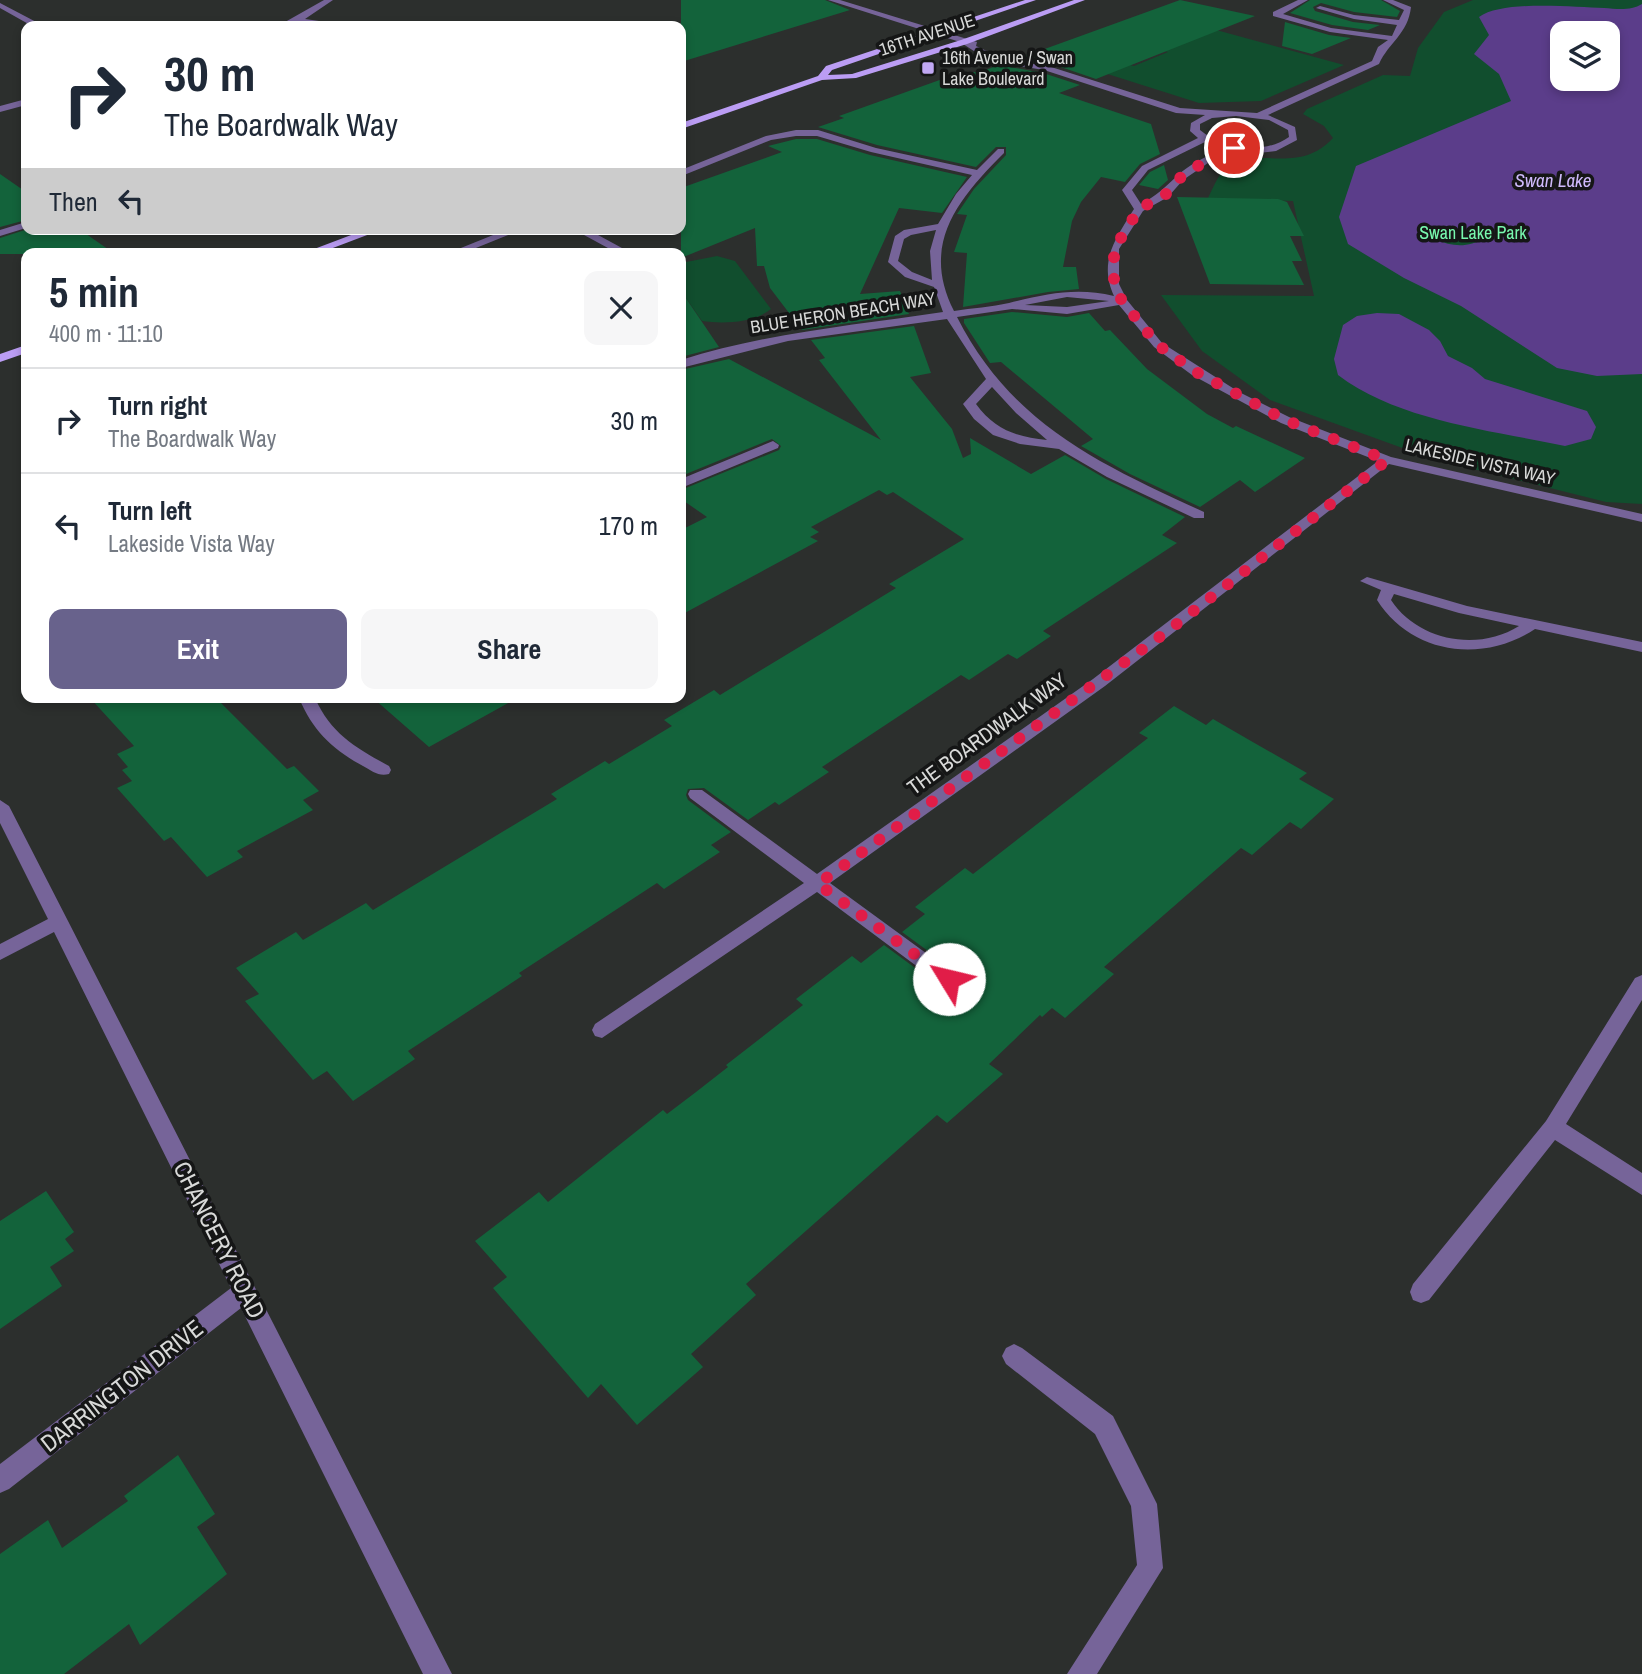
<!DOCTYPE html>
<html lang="en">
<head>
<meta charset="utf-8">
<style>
	body { margin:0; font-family:"Archivo Narrow",sans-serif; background:#f6f6f7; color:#1f2937; height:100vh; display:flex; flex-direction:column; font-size:26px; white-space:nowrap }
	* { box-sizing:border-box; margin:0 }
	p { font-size:23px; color:#747a83 }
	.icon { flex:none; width:38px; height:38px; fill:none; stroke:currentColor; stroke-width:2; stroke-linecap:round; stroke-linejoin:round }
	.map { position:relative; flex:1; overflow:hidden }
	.details { position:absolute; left:21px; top:248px; width:665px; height:455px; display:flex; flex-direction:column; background:#fff; border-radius:14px; box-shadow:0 4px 10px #0003 }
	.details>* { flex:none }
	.banner { position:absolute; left:21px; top:21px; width:665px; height:214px; border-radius:14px; box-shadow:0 4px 10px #0003; background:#fff; color:#1f2937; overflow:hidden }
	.buttons { position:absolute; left:1550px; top:21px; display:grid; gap:14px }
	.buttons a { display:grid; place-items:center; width:70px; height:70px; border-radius:14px; background:#fff; box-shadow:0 4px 10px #0003; font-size:35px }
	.pin { position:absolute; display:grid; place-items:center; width:60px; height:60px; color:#fff; margin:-30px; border:4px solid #fff; border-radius:50%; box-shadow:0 2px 7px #0007 }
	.me { position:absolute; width:77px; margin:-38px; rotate:306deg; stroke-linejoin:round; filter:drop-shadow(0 0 5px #0008) }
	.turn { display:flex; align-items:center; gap:24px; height:147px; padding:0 28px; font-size:32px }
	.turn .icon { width:91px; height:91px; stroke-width:2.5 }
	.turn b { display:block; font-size:49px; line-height:60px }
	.then { display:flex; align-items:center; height:66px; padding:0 28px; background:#0003; gap:14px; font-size:26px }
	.round { display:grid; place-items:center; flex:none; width:74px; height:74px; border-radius:14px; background:#f6f6f7 }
	.headline { display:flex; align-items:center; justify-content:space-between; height:119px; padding:0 28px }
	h1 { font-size:42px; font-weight:700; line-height:52px }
	.cta { display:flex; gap:14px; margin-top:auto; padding:14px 28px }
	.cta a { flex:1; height:80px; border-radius:14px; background:#68628c; color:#fff; font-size:28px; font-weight:700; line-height:80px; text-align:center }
	.cta a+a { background:#f6f6f7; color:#1f2937 }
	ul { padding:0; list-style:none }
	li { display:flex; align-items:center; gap:21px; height:105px; padding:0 28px; border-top:2px solid #e0e1e3 }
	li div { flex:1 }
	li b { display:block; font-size:26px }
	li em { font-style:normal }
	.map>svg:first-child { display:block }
	.green { fill:#114e2e; fill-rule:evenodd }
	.water { fill:#5b3d8a; fill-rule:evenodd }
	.building { fill:#13633b }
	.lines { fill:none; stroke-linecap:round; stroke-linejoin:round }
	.minor { fill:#766499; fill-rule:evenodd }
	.major { fill:#bb9df4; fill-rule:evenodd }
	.route { stroke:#e11d48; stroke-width:12; stroke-dasharray:0 21.6 }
	.poi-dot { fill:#c1a8f3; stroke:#151616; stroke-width:2.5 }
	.labels { text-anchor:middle; stroke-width:7; stroke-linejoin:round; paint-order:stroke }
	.far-street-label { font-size:18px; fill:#d8d9d8; stroke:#151616 }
	.far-poi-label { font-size:18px; fill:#d8d9d8; stroke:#151616; text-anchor:start }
	.far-park-label { font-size:18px; fill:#78f7ae; stroke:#151616 }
	.far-water-label { font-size:19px; font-style:italic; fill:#cfbafb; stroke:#151616 }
	.street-label { font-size:21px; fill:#d8d9d8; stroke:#151616 }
	.near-street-label { font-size:24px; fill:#d8d9d8; stroke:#151616 }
</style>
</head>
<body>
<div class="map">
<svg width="1642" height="1674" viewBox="0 0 1642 1674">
	<rect width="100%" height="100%" fill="#2c2f2d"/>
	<path class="green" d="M1473,0h169v504l-36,-2 -176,-44 -160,-58 -68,-49 -41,-56 153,1 -21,-95 -85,-3c4,-8 10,-23 17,-29 31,-26 72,8 108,-31l-9,-12 -21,-12 4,-5 76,-34 27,1 8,-28 26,-36zM1563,33h45v46h-45z
		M1209,28l135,37 -83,36 -62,2 -123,-39 25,-6 33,8 34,-14 -17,-5z
		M717,256l18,5 36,48c-17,14 -48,15 -69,12l-21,-30v-28z"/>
	<path class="water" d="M1642,4v370l-45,2 -40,-8 -96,-62 -57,-28 -56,-34 -9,-27 17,-51 155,-65 -12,-27 -25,-20 15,-19 -10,-18c24,-17 93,-10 125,-9 13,1 27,3 38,-4zM1563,33h45v46h-45zM1454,228l20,4 10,6c-15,10 -33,9 -48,1l8,-9z
		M1377,313l22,1 30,16 11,11 8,15 24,12 13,11 102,32 9,16 -5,12 -26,7c-75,-16 -166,-25 -227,-71l-4,-16 9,-34 14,-9z"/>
	<path class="building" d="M681,0h144l25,10 -169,52z
		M1180,0l75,16 -159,63 -47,-16 -32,-4z
		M1310,0h71l19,11 -3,6 -43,-5 -33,-9 -8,4 2,4 38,11 27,3 -12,5 -36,-5 -42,-12z
		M1285,22l44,13 22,3 -39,16 -30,-8z
		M999,65l44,8 37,12 -21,8 92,31 9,30 -20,10 -15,18 -24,-5 -20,25 -9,19 -9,46h13l3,22 -31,3 -85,15 4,-54 -13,-1 13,-37 -10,-1 17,-25 32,-34v-8h-10l-20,20 -99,-22 -59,-18 26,-9 -5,-2 123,-44h18z
		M796,139h21l53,16 97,22 -25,36 -43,-5 -39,86 40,-3 9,23 -107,16 -32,-42 -6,-22h-7l-2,-38 -74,30v-70l101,-36 -14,-6z
		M1164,165l4,15 -10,9 -19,-4 11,-13z
		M0,174l26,18v28l-26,7z
		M1177,197l101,2 9,3 17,34h-14l12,25h-10l12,24 -94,-1z
		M28,229h51l36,25h-115v-16z
		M681,291l38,56 -38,10z
		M1012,312l55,5 22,-4 16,18 5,-1 37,39 60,45 26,14 3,-2 69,32 -50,34 -15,-12 -40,27 -70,-33 -49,-28 12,-7 -92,-77 -11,1 -26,-40v-4z
		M914,326l17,47 -21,4 42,52 11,29 8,-4 -1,-16 61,36 34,-19 41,24 79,38 -23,18 15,8 -134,88 8,5 -34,23 -9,-5 -39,26 -8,-5 -139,92 7,5 -50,33 -4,-3 -27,18 -44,-32 -16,1 -2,6 2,5 43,32 -20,13 9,7 -56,37 -7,-6 -138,90 3,3 -114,75 7,8 -62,42 -26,-30 -14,9 -68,-79 14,-7 -23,-26 60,-36 7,8 63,-37 7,7 184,-111 -6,-5 54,-33 4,3 63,-38 -8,-6 50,-30 6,5 104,-63 72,-44 -7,-4 75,-45 -71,-47 -6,3 -8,-5 -68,37 8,5 -9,5 8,4 -137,74v-85l26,-13 -26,-18v-9l98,-40 2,-4 -9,-7 -91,37v-106l48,-11 152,81 -62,-80 6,-2 -14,-18z
		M90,698h126l71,71 7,-3 25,25 -16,9 10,10 -76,41 6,6 -36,20 -36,-40 -7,4 -47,-53 15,-7 -10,-11 6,-3 -11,-13 17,-8z
		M373,698h144l-88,49z
		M1174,706l32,19 7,-6 38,22 56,32 -8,6 35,20 -33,30 -11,-7 -38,33 -11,-7 -137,119 10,7 -49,44 -13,-10 -10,9 -2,-2 -51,49 14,10 -56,49 -10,-8 -191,169 10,11 -65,59 12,13 -66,58 -36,-41 -13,14 -95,-110 14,-11 -32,-36 64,-49 9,10 115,-92 4,4 29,-22 32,-25 -2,-2 77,-60 -7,-6 56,-43 9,7 23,-18 57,42 7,3 9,-3 4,-6 -3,-8 -56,-41 23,-18 -10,-7 50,-39 8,6 104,-81 71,-55 -9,-5z
		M46,1191l28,41 -9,7 9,12 -24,16 12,19 -62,43v-108z
		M178,1455l37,59 -18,13 30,47 -87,71 -11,-21 -65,50h-64v-120l48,-34 14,28 66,-47 -4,-5z"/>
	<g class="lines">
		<path class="minor" d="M324,0h9l-28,19 49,7 -56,-4 -20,4z
			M828,0h12l137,42 -1,4 30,14 42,6 132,42 77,5 115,-52 6,-14 10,-7 -58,-8 -57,-16v-4l25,-12h10l-25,14 48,14 61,8 5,-11 -43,-6 -38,-11 4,-2 34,9 45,5 5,-10 -21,-10h10l18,7c-3,27 -22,35 -32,57l-111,51 27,12 2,13 -21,11 -17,2 -24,-2 -27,12 -25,17 -15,17 -25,14 -24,38v35l8,16 35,43 77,49 50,25 102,40 251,57v8l-253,-58 -284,222 -275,197 126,92 3,5 -3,5 -7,3 -7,-3 -125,-93 -215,146 -7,-2 -3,-6 3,-6 209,-141 -114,-85 -2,-4 2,-4h12l115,84 276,-195 285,-218 -97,-38 -89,-48 -38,-28 -35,-42 -52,9 -55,-5 -55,8c55,108 143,147 247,195v6h-10l-87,-41 -48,-28 -39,-5 -27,-9 -19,-16 -11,-15 23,-25 -39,-60 -159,22 -107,27v-8c85,-27 175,-35 262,-48l-9,-25 -29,-10 -17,-15 7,-26 9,-6 34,-6 18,-30 16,-19 -101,-23 -54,-16h-21l-25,4 -87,35 -3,1v-6l85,-34 30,-6h22l58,18 101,22 21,-21h6v4c-46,46 -84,91 -50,158 18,-3 38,-4 55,-8 37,-9 67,-16 105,-7 -16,-35 2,-58 20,-87l-12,-19 20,-24 56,-28 -8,-7 1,-8 14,-8 -29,-2 -132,-43 -44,-7 -20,-8 -20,-13zM1236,116l33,4 19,10 1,7c-25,18 -66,12 -89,-7v-6l12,-6zM1205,142l19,7c-17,7 -35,15 -48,28 -13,12 -19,18 -35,27l-9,-14 16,-20zM936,230l-6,21 2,29 -20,-8 -14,-11 6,-22 7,-4zM1067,297l42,4 -42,6 -42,-2zM992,387l24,26 31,27c-30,-3 -52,-10 -71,-36z
			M0,3l40,21 1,2h-9l-32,-18z
			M26,99v6l-26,7v-6z
			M26,222v6l-26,8v-6z
			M508,229h15l-62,25h-15z
			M573,229h14l46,25h-14z
			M773,441l6,4 -1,3 -97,40v-9z
			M1367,577l100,29 175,36v10l-107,-23c-53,35 -124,25 -158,-29l4,-10 -21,-9zM1394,594l65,19 60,13c-41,26 -101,15 -128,-26z
			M299,698h16c16,36 41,50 74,68l2,4 -2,4c-10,3 -17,-3 -26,-8 -31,-17 -50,-35 -64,-68z
			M0,800l9,6 59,115 384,753h-29l-182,-366 -232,181 -9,4v-29l231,-176 -177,-356 -54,28v-16l48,-25 -48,-96z
			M1642,975v25l-76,124 76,49v22l-87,-55 -126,160 -8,3 -8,-3 -3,-8 3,-8 133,-163 89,-143z
			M1014,1344l8,4 91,68 44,88 6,64 -66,106h-30l70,-109 -6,-59 -36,-72 -89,-70 -4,-8 4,-8z"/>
		<path class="major" d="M1025,0h11l-204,70 -4,5 24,-1 109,-34 113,-40h11l-118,44 -111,34 -34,2 -141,49v-6l137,-47 8,-10z
			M367,229h16l-66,25h-16z
			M26,345v8l-26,9v-8z"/>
	</g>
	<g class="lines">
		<path class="route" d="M949,979l-131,-95 351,-254 218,-170 -102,-40 -89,-48 -38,-27 -36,-44 -8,-17v-35l25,-40 26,-14 15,-17 25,-17 29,-13"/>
	</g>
	<rect class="poi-dot" x="921" y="61" width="14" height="14" rx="3.5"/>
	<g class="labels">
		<g class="far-street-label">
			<text transform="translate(927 35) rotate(-18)" y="6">16TH AVENUE</text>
			<text transform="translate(843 313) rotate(-9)" y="6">BLUE HERON BEACH WAY</text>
			<text transform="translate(1480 462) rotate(13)" y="6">LAKESIDE VISTA WAY</text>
		</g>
		<g class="far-poi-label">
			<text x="942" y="64">16th Avenue / Swan<tspan x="942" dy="21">Lake Boulevard</tspan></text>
		</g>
		<g class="far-park-label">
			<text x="1473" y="239">Swan Lake Park</text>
		</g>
		<g class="far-water-label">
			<text x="1553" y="187">Swan Lake</text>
		</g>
		<g class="street-label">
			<text transform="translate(987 734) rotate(-36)" y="7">THE BOARDWALK WAY</text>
		</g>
		<g class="near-street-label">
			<text transform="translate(219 1240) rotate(63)" y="8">CHANCERY ROAD</text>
			<text transform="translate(122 1386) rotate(-38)" y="8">DARRINGTON DRIVE</text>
		</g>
	</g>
</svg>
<div class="buttons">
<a><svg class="icon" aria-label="layers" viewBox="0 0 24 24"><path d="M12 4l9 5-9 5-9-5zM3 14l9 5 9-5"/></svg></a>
</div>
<div class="pin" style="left:1234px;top:148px;background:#d93025"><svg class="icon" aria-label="arrive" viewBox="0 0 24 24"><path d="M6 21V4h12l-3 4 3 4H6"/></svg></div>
<svg class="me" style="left:949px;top:979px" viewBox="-20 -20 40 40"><circle r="19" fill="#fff"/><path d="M0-13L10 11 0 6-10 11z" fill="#e11d48"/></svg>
<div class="banner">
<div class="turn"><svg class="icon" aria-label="right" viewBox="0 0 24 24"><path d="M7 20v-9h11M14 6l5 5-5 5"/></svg><div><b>30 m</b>The Boardwalk Way</div></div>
<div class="then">Then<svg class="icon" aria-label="left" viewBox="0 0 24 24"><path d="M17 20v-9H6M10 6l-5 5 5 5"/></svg></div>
</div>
<section class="details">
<div class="headline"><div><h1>5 min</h1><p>400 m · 11:10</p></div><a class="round"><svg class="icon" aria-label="close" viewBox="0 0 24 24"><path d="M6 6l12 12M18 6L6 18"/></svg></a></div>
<ul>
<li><svg class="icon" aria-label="right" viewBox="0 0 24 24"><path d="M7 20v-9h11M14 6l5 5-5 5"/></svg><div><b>Turn right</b><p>The Boardwalk Way</p></div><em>30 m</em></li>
<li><svg class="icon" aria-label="left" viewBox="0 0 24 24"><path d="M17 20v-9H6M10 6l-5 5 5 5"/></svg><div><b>Turn left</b><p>Lakeside Vista Way</p></div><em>170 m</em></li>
</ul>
<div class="cta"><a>Exit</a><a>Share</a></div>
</section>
</div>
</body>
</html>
